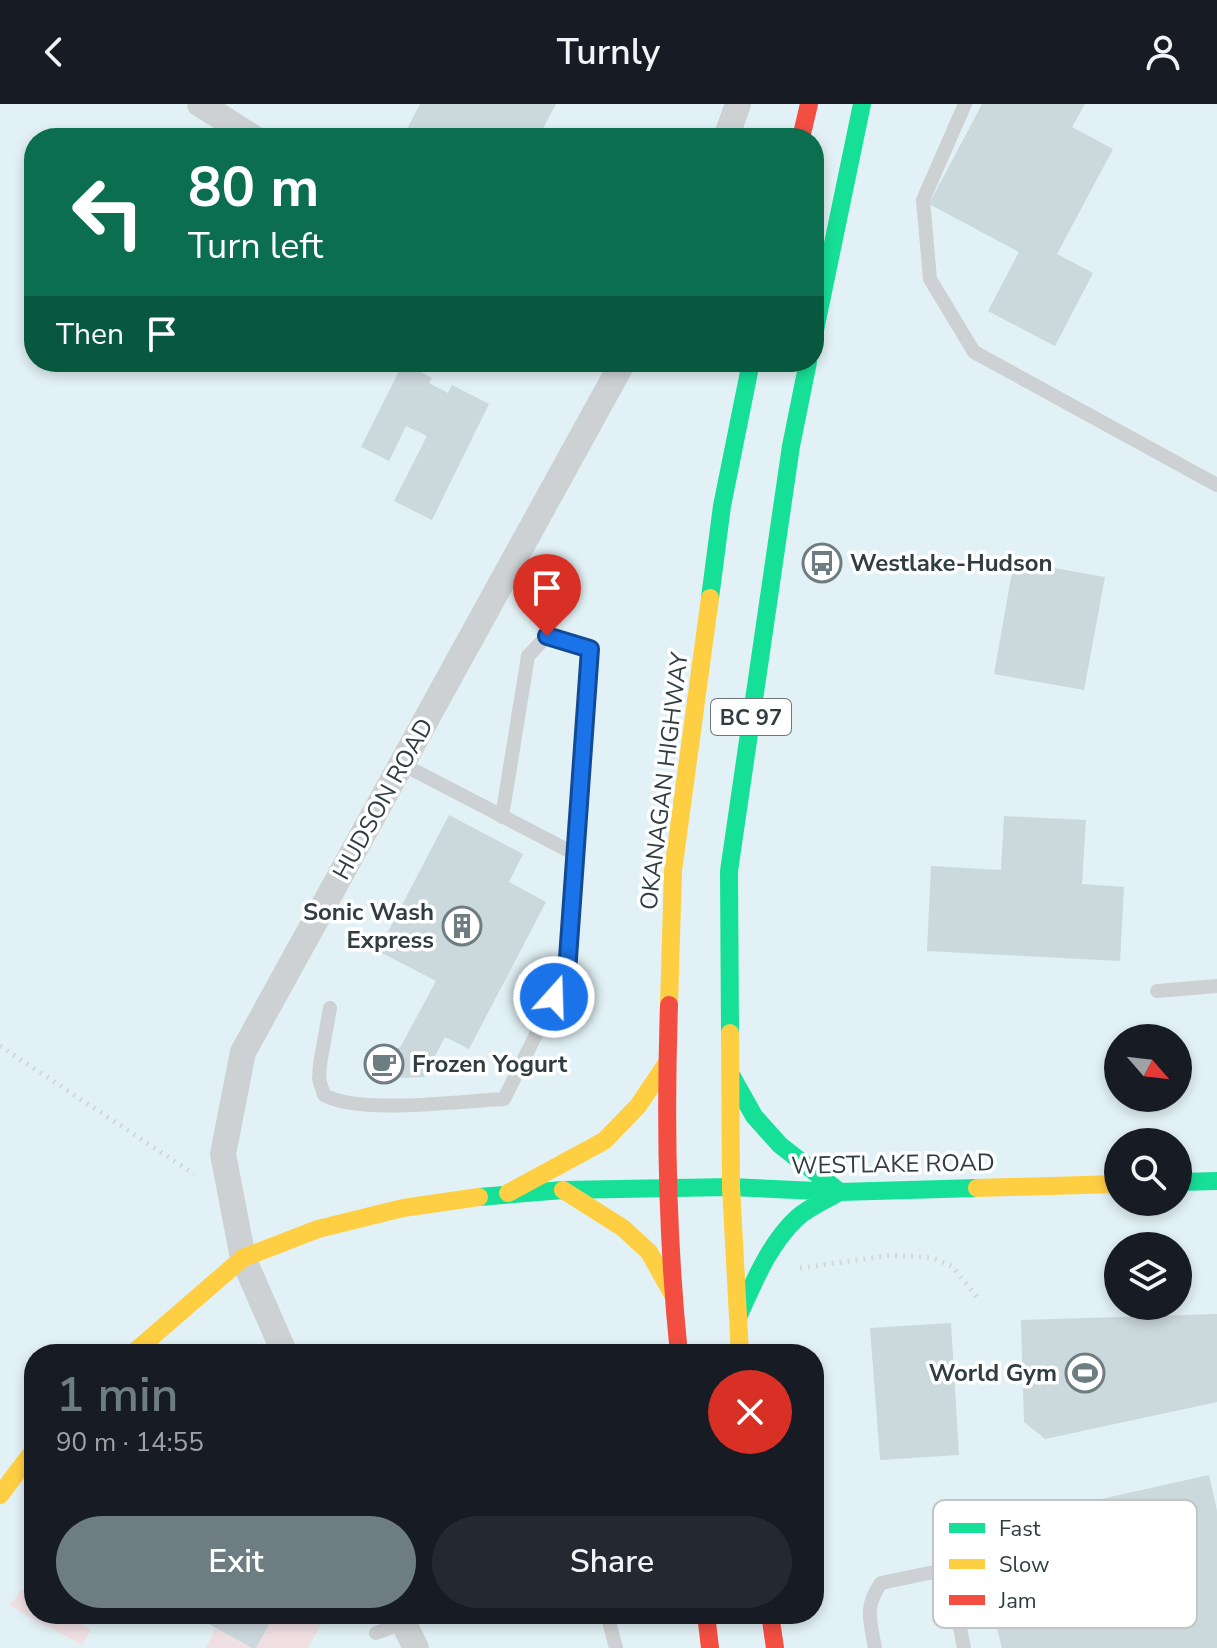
<!DOCTYPE html>
<html lang="en">
<head>
<meta charset="utf-8">
<style>
	body { margin:0; font-family:"Nunito Sans",sans-serif; background:#242831; color:#f1f3f6; height:100vh; display:flex; flex-direction:column; font-size:30px; white-space:nowrap }
	* { box-sizing:border-box; margin:0 }
	p { font-size:26px; color:#9ea1a6 }
	.icon { flex:none; width:44px; height:44px; fill:none; stroke:currentColor; stroke-width:2; stroke-linecap:round; stroke-linejoin:round }
	.map { position:relative; flex:1; overflow:hidden }
	.drawer { position:absolute; left:24px; top:1240px; width:800px; height:280px; display:flex; flex-direction:column; background:#171b24; border-radius:32px; box-shadow:0 4px 12px #0003 }
	.drawer>* { flex:none }
	.banner { position:absolute; left:24px; top:24px; width:800px; height:244px; border-radius:32px; box-shadow:0 4px 12px #0003; background:#0b6e4f; color:#fff; overflow:hidden }
	.needle { width:52px; rotate:118deg }
	.fabs { position:absolute; left:1104px; top:920px; display:grid; gap:16px }
	.fabs a { display:grid; place-items:center; width:88px; height:88px; border-radius:50%; background:#171b24; box-shadow:0 4px 12px #0003; font-size:40px }
	.pin { position:absolute; display:grid; place-items:center; width:68px; height:68px; color:#fff; margin:-82px -34px; border-radius:50% 50% 50% 0; rotate:-45deg; box-shadow:0 0 8px #0007 }
	.pin .icon { rotate:45deg }
	.me { position:absolute; width:88px; margin:-44px; rotate:20deg; stroke-linejoin:round; filter:drop-shadow(0 0 6px #0008) }
	.turn { display:flex; align-items:center; gap:28px; height:168px; padding:0 32px; font-size:36px }
	.turn .icon { width:104px; height:104px; stroke-width:2.5 }
	.turn b { display:block; font-size:56px; line-height:68px }
	.then { display:flex; align-items:center; height:76px; padding:0 32px; background:#0003; gap:16px; font-size:30px }
	.round { display:grid; place-items:center; flex:none; width:84px; height:84px; border-radius:42px; background:#242831 }
	.headline { display:flex; align-items:center; justify-content:space-between; height:136px; padding:0 32px }
	h1 { font-size:48px; font-weight:600; line-height:60px; color:#6e7d81 }
	.primary-button { display:flex; gap:16px; margin-top:auto; padding:16px 32px }
	.primary-button a { flex:1; height:92px; border-radius:48px; background:#6e7d81; color:#fff; font-size:32px; font-weight:600; line-height:92px; text-align:center }
	.primary-button a+a { background:#242831; color:#f1f3f6 }
	header { display:flex; justify-content:space-between; align-items:center; height:104px; padding:0 32px; background:#171b24; font-size:36px; font-weight:600 }
	.map>svg:first-child { display:block }
	.green { fill:#f0e0e4 }
	.building { fill:#cbd8dc }
	.lines { fill:none; stroke-linecap:round; stroke-linejoin:round }
	.path { stroke:#d3d8d9; stroke-width:5; stroke-dasharray:2 6; stroke-linecap:butt }
	.lane { stroke:#cdd1d3; stroke-width:14 }
	.street { stroke:#cdd1d3; stroke-width:26 }
	.fast { stroke:#16e098; stroke-width:18 }
	.slow { stroke:#ffcf43; stroke-width:18 }
	.jam { stroke:#f24e42; stroke-width:18 }
	.route-casing { stroke:#114b97; stroke-width:20 }
	.route { stroke:#1a73e8; stroke-width:14 }
	.labels { text-anchor:middle; stroke-width:7; stroke-linejoin:round; paint-order:stroke }
	.shield { fill:#fff; stroke:#6e787b; stroke-width:2 }
	.shield-label { font-size:22px; font-weight:bold; fill:#303e42 }
	.poi-label { font-size:24px; font-weight:bold; fill:#303e42; stroke:#fff; text-anchor:start }
	.street-label { font-size:24px; fill:#303e42; stroke:#fff }
	.key { fill:#fff; stroke:#c1c5c6; stroke-width:2 }
	.key-label { font-size:22px; fill:#303e42 }
</style>
</head>
<body>
<header><svg class="icon" aria-label="back" viewBox="0 0 24 24"><path d="M15 5l-7 7 7 7"/></svg>Turnly<svg class="icon" aria-label="person" viewBox="0 0 24 24"><circle cx="12" cy="8" r="4"/><path d="M4 21q1-7 8-7t8 7"/></svg></header>
<div class="map">
<svg width="1217" height="1544" viewBox="0 0 1217 1544">
	<rect width="100%" height="100%" fill="#e2f1f5"/>
	<path class="green" d="M21,1485l13,8v17h30l27,16 -9,15 -72,-39z
		M275,1510h52l-19,34h-52z
		M216,1524l36,20h-46z"/>
	<path class="building" d="M420,0h136l-18,34h-114l-17,-9z
		M982,0h103l-13,23 41,22 -56,105 36,19 -38,73 -67,-35 31,-59 -90,-48z
		M403,259l29,15 -3,5 19,10 4,-8 37,19 -57,116 -38,-19 33,-65 -21,-10 -17,35 -28,-14z
		M1014,457l91,16 -21,113 -90,-16z
		M449,711l74,39 -14,28 37,20 -77,147 -24,-12 -21,40 -50,2 -1,-30 27,-1 36,-67 -58,-30z
		M1004,712l82,4 -4,64 42,3 -4,74 -193,-10 4,-85 70,4z
		M1217,1210v88l-172,37 -21,-17 -3,-102z
		M951,1219l8,132 -79,5 -10,-132z
		M1209,1371l8,36v137h-215l-31,-120z
		M191,1510h84l-19,34h-4z"/>
	<g class="lines">
		<path class="path" d="M0,942l194,128
			M800,1164l93,-13 40,3 19,8 28,35"/>
		<path class="lane" d="M965,0l-42,96 7,79 44,73 243,133
			M502,713l26,-161 19,-20 43,13 -15,205
			M1157,887l60,-5
			M330,904l-10,56 -1,15 5,16c36,20 136,6 180,4l63,-127 8,-118 -173,-90
			M607,1510l9,34
			M376,1529l28,-10
			M875,1544c-5,-28 -11,-41 6,-65l48,-10h9l14,14 12,61"/>
		<path class="street" d="M200,0l54,34
			M726,34l12,-34
			M285,1250l-42,-96 -20,-104 20,-102 380,-690
			M399,1510l17,34"/>
		<path class="fast" d="M814,231l48,-231
			M710,494l12,-92 29,-144
			M730,929l-1,-162 62,-425 17,-84
			M731,971l23,41 26,29 60,47c-14,8 -31,15 -43,26 -28,26 -43,64 -58,97
			M1178,1078l39,-1
			M479,1093l84,-7 168,-3 109,5 137,-4"/>
		<path class="slow" d="M669,901l4,-134 37,-273
			M730,929l1,154 9,167
			M977,1084l141,-4
			M563,1086l60,38 26,24 23,41
			M508,1089l96,-52 34,-35 29,-43
			M132,1250l111,-96 75,-29 85,-21 76,-11
			M0,1391l34,-45"/>
		<path class="jam" d="M801,34l8,-34
			M669,901c-4,117 -2,233 10,349
			M706,1510l4,34
			M770,1510l5,34"/>
	</g>
	<g class="lines">
		<g class="route-casing">
			<path id="route" d="M547,532l43,13 -23,323 -13,25"/>
		</g>
		<use href="#route" class="route"/>
	</g>
	<defs>
		<g id="bus-ring" transform="scale(2)"><circle r="9.5" fill="#fff" stroke="#6e7d81" stroke-width="1.5"/><path d="M-5-6H5V4H4V6H2V4H-2V6H-4V4H-5ZM-3.5-4V0h7V-4ZM-3.5 1.2v1.5H-2V1.2ZM2 1.2v1.5H3.5V1.2Z" fill="#6e7d81"/></g>
		<g id="building-ring" transform="scale(2)"><circle r="9.5" fill="#fff" stroke="#6e7d81" stroke-width="1.5"/><path d="M-4-6H4V6H1V3H-1V6H-4ZM-2.5-4.3h1.7v1.8h-1.7ZM.8-4.3h1.7v1.8H.8ZM-2.5-1h1.7V.8h-1.7ZM.8-1h1.7V.8H.8Z" fill="#6e7d81"/></g>
		<g id="cafe-ring" transform="scale(2)"><circle r="9.5" fill="#fff" stroke="#6e7d81" stroke-width="1.5"/><path d="M-5.5-4.5H6V0H3Q3 3.5 0 3.5H-2.5Q-5.5 3.5-5.5 0ZM3-3.2v2h1.7v-2ZM-6 4.5H4V6H-6Z" fill="#6e7d81"/></g>
		<g id="stadium-ring" transform="scale(2)"><circle r="9.5" fill="#fff" stroke="#6e7d81" stroke-width="1.5"/><path d="M0-5a6.5 5 0 1 0 0 10a6.5 5 0 1 0 0-10ZM-3.5-1.8h7v3.6h-7Z" fill="#6e7d81"/></g>
	</defs>
	<g fill-rule="evenodd">
		<use href="#bus-ring" x="822" y="459"/>
		<use href="#building-ring" x="462" y="822"/>
		<use href="#cafe-ring" x="384" y="960"/>
		<use href="#stadium-ring" x="1085" y="1269"/>
	</g>
	<g class="labels">
		<rect class="shield" x="711" y="595" width="80" height="36" rx="6"/>
		<g class="shield-label">
			<text x="751" y="621">BC 97</text>
		</g>
		<g class="poi-label">
			<text x="850" y="467">Westlake-Hudson</text>
			<text x="434" y="816" text-anchor="end">Sonic Wash<tspan x="434" dy="28">Express</tspan></text>
			<text x="412" y="968">Frozen Yogurt</text>
			<text x="1057" y="1277" text-anchor="end">World Gym</text>
		</g>
		<g class="street-label">
			<text transform="translate(664 677) rotate(-83)" y="8">OKANAGAN HIGHWAY</text>
			<text transform="translate(383 695) rotate(-61)" y="8">HUDSON ROAD</text>
			<text transform="translate(893 1060) rotate(-1)" y="8">WESTLAKE ROAD</text>
		</g>
	</g>
	<rect x="933" y="1396" width="264" height="128" rx="12" class="key"/>
	<rect x="949" y="1419" width="36" height="10" fill="#16e098"/>
	<rect x="949" y="1455" width="36" height="10" fill="#ffcf43"/>
	<rect x="949" y="1491" width="36" height="10" fill="#f24e42"/>
	<g class="key-label">
		<text x="999" y="1432">Fast</text>
		<text x="999" y="1468">Slow</text>
		<text x="999" y="1504">Jam</text>
	</g>
</svg>
<div class="fabs">
<a><svg class="needle" viewBox="-14 -14 28 28"><path d="M0-13l5 13h-10z" fill="#e53935"/><path d="M0 13l5-13h-10z" fill="#9ea1a6"/></svg></a>
<a><svg class="icon" aria-label="search" viewBox="0 0 24 24"><circle cx="10" cy="10" r="6"/><path d="M15 15l6 6"/></svg></a>
<a><svg class="icon" aria-label="layers" viewBox="0 0 24 24"><path d="M12 4l9 5-9 5-9-5zM3 14l9 5 9-5"/></svg></a>
</div>
<div class="pin" style="left:547px;top:532px;background:#d93025"><svg class="icon" aria-label="arrive" viewBox="0 0 24 24"><path d="M6 21V4h12l-3 4 3 4H6"/></svg></div>
<svg class="me" style="left:554px;top:893px" viewBox="-20 -20 40 40"><circle r="17" fill="#1a73e8" stroke="#fff" stroke-width="3"/><path d="M0-11L8 9 0 5-8 9z" fill="#fff"/></svg>
<div class="banner">
<div class="turn"><svg class="icon" aria-label="left" viewBox="0 0 24 24"><path d="M17 20v-9H6M10 6l-5 5 5 5"/></svg><div><b>80 m</b>Turn left</div></div>
<div class="then">Then<svg class="icon" aria-label="arrive" viewBox="0 0 24 24"><path d="M6 21V4h12l-3 4 3 4H6"/></svg></div>
</div>
<section class="drawer">
<div class="headline"><div><h1>1 min</h1><p>90 m · 14:55</p></div><a class="round" style="background:#d93025;color:#fff"><svg class="icon" aria-label="close" viewBox="0 0 24 24"><path d="M6 6l12 12M18 6L6 18"/></svg></a></div>
<div class="primary-button"><a>Exit</a><a>Share</a></div>
</section>
</div>
</body>
</html>
